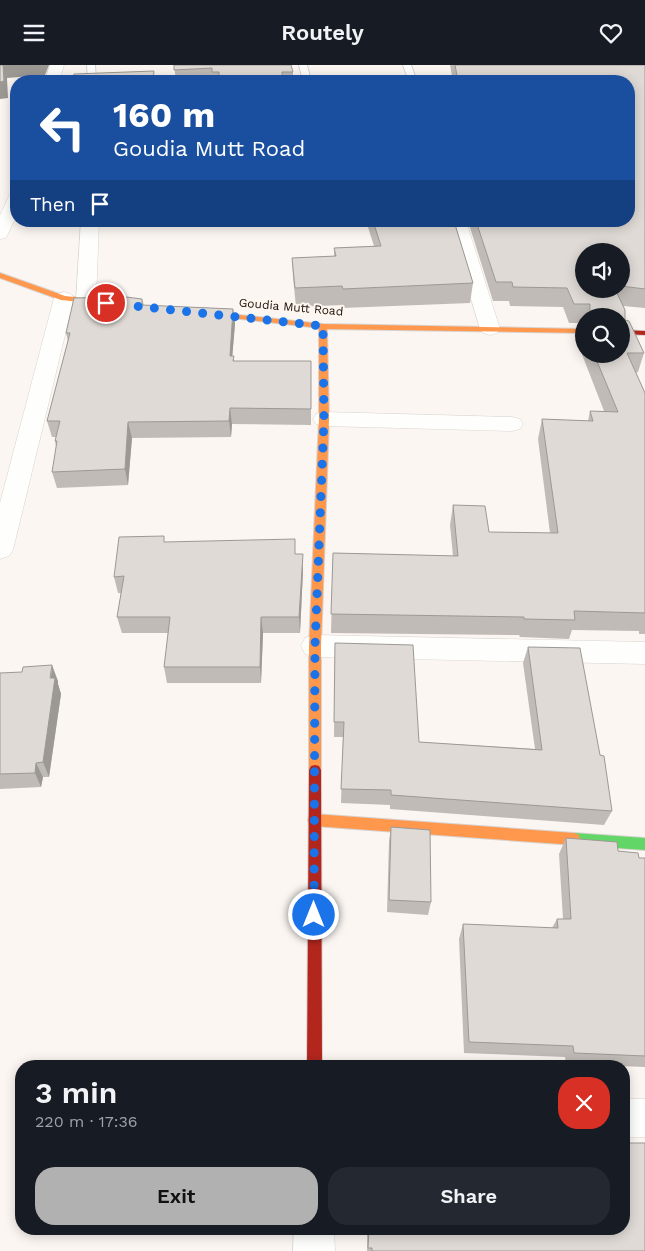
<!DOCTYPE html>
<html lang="en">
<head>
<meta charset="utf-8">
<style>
	body { margin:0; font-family:"Work Sans",sans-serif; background:#242831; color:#f1f3f6; height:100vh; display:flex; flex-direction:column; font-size:19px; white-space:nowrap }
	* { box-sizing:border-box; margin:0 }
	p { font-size:16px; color:#9ea1a6 }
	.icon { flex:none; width:28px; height:28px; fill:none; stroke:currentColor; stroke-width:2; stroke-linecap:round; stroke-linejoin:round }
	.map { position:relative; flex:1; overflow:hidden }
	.drawer { position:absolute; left:15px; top:995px; width:615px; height:175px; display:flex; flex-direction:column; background:#171b24; border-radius:20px; box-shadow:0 2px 12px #0003 }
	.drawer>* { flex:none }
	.banner { position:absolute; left:10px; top:10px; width:625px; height:152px; border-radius:20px; box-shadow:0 2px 12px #0003; background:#1a4fa0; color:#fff; overflow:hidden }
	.tools { position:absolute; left:575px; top:178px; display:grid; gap:10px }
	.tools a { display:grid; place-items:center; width:55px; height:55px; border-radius:50%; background:#171b24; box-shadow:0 2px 12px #0003; font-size:25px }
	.pin { position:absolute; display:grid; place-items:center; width:42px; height:42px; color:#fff; margin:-21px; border:2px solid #fff; border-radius:50%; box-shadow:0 1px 5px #0007 }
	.me { position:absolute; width:55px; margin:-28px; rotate:0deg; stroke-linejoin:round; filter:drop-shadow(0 0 4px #0008) }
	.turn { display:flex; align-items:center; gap:18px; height:105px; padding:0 20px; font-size:22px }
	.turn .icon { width:65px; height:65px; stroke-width:2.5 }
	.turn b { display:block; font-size:35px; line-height:42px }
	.then { display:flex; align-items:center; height:48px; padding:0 20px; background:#0003; gap:10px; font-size:19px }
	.round { display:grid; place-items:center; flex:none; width:52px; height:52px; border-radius:20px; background:#242831 }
	.head { display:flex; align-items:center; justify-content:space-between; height:85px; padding:0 20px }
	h1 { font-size:30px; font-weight:600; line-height:38px }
	.primary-button { display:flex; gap:10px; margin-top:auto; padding:10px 20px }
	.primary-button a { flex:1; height:58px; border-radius:20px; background:#b2b1b1; color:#111; font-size:20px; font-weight:600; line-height:58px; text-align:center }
	.primary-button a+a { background:#242831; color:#f1f3f6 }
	header { display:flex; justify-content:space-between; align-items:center; height:65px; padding:0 20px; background:#171b24; font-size:22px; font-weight:600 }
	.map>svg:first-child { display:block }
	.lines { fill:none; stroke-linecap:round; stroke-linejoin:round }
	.lane-casing { stroke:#d8d3cf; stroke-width:2 }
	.street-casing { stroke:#d8d3cf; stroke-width:1 }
	.fast-casing { stroke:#d8d3cf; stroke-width:2 }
	.slow-casing { stroke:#d8d3cf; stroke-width:2 }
	.jam-casing { stroke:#d8d3cf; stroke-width:2 }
	.lane { fill:#fefefd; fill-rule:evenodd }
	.street { fill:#fefefd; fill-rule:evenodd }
	.fast { fill:#63d668; fill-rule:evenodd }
	.slow { fill:#ff974d; fill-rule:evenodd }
	.jam { fill:#b3261e; fill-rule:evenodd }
	.wall { fill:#c0bbb7; fill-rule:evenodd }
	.shaded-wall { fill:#9c9995 }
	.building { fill:#dfdad5; stroke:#9c9995 }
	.route { stroke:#1a73e8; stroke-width:9; stroke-dasharray:0 16.2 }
	.labels { text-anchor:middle; stroke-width:4; stroke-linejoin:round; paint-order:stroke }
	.far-street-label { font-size:12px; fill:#140f0b; stroke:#fff6ee }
</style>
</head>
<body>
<header><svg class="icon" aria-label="menu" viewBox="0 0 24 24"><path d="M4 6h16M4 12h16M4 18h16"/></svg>Routely<svg class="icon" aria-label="heart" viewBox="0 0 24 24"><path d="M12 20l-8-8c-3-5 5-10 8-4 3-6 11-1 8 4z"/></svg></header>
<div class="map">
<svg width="645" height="1186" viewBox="0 0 645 1186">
	<rect width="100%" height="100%" fill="#fbf6f2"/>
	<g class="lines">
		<g class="lane-casing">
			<path id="lane" d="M87,0h8l1,16h-8z
				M299,0h8l4,16h-8z
				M403,0h8l6,16h-8z"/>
		</g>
		<g class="street-casing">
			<path id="street" d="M50,0h14l-5,16h-14z
				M16,128v24l-10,21 -6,1v-24l10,-21z
				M81,156h18l-3,80 -3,4 -7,2 -7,-2 -3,-4z
				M448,156h18l34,108 -3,4 -7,2 -7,-2 -3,-4z
				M64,227l7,2 3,4 -61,252 -4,6 -9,3v-56l54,-205 3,-4z
				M324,347l188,5 8,2 3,5 -3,5 -8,2 -188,-5 -8,-2 -3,-5 3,-5z
				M315,570l330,7v22l-330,-7 -10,-3 -4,-8 4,-8z
				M624,1034h21v38h-21z
				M294,1164h40l1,22h-42z"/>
		</g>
		<g class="fast-casing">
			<path id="fast" d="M574,768l71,5v12l-71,-5 -5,-2 -1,-4 1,-4z"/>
		</g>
		<g class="slow-casing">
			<path id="slow" d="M0,208l65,23 46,5 4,2 -4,2 -50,-5 -61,-22z
				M193,245l130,14 261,5v4l-257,-4 2,90 -8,227v124l-2,4 -4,1 -4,-1 -2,-4v-124l10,-227v-91l-123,-14 -4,-2z
				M314,749l260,19 5,2 1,4 -1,4 -5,2 -260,-19 -5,-2 -1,-4 1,-4z"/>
		</g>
		<g class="jam-casing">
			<path id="jam" d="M621,265l24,1v4l-24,-1z
				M315,700l4,1 2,4 1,296h-15l2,-296 2,-4z"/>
		</g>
		<use href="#lane" class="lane"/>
		<use href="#street" class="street"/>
		<use href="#fast" class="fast"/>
		<use href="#slow" class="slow"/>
		<use href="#jam" class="jam"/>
	</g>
	<path class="wall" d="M174,0l119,7v9h-117z
		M450,0h195v243l-22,-2 2,14 19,33 -6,19 -2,1 9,20v241h-6v-3l-67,-1 -3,9 -49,-2 -1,-2 -188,-2 2,-80 120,3 -3,-31 3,-20 36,27 61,1 -12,-94 4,-20 46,2 2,-10h14l-28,-72 3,-16h-10l-6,-16 -53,-1 -1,-5h-16l-25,-80h161v-140h-176zM621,186v38h-37zM584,251h37v38h-37z
		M366,156h88l19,62 -3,20 -128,5v-3l-46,2 -3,-30 -1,-19 42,-2v-8l40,-2z
		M142,234l2,6 89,4 2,15 -3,32h2v5h77v64l-79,-1 -1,13 -99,1 -4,47 -71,3 -5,-16 4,-25 -1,-6 1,-4h-4l-5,-16 21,-80 -2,-8z
		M165,477l131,12 7,17 -3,62h-37l-2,50h-94l-3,-16 4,-34h-46l-5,-16 4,-24h-3l-4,-16z
		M335,578l84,99 116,7 -12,-86 5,-16 84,164 -8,14 -214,-16v-4l-49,-2 2,-66h-9z
		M0,608l58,8v3l3,10 -12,83h-6l-2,10 -41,2z
		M391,762l40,75 -3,13 -41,-3 2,-71z
		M566,773l52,13 21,7h6v209l-79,-3 -1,-7 -101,-4 -5,-114 4,-15 89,4 5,-9h6l-4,-65z
		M367,1164h257l21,22h-278z"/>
	<path class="shaded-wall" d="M3,0h46l-4,10 -38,3 1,20 -8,1v-17z
		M233,244l2,15 -4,48 -1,-16z
		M230,343l2,16 -1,13 -2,-16z
		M128,357l4,16 -4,47 -3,-16z
		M303,489v17l-3,62 -1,-16z
		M261,552l2,16 -2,50 -1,-16z
		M52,600l6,16v3l3,10 -12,83 -6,-15z
		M36,698l7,14 -2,10 -6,-14z"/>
	<path class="building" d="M0,0h3l1,16 -4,1z
		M174,0h117l2,7h-11l1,9h-64v-9h-7v-4l-38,2z
		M455,0h190v224l-24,-3v-35h-37v38h31l10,21v10l4,1 15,32h-17l18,40v220l-71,-2 1,9 -51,-1v-2l-193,-3 2,-61 125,3 -5,-51 32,1 4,26 69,1 -16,-114 51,2 -3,-10 28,1 -24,-58h27v-38h-31v-12h-16l-7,-16 -54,-1 -1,-5h-16l-20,-61h153v-140h-171z
		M154,6l-1,10h-81l2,-7z
		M373,156h81l19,62 -130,6 -1,-3 -47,2 -3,-30 44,-2 -2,-8 47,-2z
		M126,232l16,2v6l91,4 -3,47h4l-1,5h78v48l-81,-1 -1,13 -101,1 -3,47 -73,3 5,-31h-2l5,-20h-13l23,-88h-4l8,-35z
		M580,254h4v9z
		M164,471v6l131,-3v15h8l-4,63h-38l-1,50h-96l6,-50h-53l7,-41 -10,1 5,-40z
		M335,578l78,2 6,97 123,8 -14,-103 52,1 20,107 4,1 8,55 -221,-16v-5l-50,-1 3,-67h-10z
		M52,600l-2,13h5l-12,84 -7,1 -1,10 -35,1v-101l22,-1 1,-5z
		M391,762l39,3 1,72 -42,-2z
		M566,773l51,4 1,9 20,2 1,5h6v198l-71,-3 -1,-7 -104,-4 -6,-118 95,4 -1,-9h14z
		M624,1078h21v108h-273v-3h-4l1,-19h255z"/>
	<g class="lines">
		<path class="route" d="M106,238l217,23 1,93 -9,227 -1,269"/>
	</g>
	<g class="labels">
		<g class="far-street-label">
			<text transform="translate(291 242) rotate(5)" y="4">Goudia Mutt Road</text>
		</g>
	</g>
</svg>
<div class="tools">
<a><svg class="icon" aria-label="sound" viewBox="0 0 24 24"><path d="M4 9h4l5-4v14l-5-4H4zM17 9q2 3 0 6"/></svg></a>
<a><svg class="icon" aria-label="search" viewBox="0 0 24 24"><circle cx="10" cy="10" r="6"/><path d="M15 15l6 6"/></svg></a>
</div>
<div class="pin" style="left:106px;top:238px;background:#d93025"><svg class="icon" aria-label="arrive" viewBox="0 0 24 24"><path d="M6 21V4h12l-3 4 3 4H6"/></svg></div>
<svg class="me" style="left:314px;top:850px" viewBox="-20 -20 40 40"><circle r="17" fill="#1a73e8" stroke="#fff" stroke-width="3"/><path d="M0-11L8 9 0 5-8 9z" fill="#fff"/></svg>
<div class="banner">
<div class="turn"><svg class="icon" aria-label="left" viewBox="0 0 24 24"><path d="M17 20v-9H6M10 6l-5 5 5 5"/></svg><div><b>160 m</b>Goudia Mutt Road</div></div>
<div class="then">Then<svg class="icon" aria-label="arrive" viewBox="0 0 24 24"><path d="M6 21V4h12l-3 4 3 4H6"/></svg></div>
</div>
<section class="drawer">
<div class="head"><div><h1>3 min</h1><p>220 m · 17:36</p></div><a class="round" style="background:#d93025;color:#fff"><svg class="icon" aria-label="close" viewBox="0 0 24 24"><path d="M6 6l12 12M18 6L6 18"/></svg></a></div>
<div class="primary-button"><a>Exit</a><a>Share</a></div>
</section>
</div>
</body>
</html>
